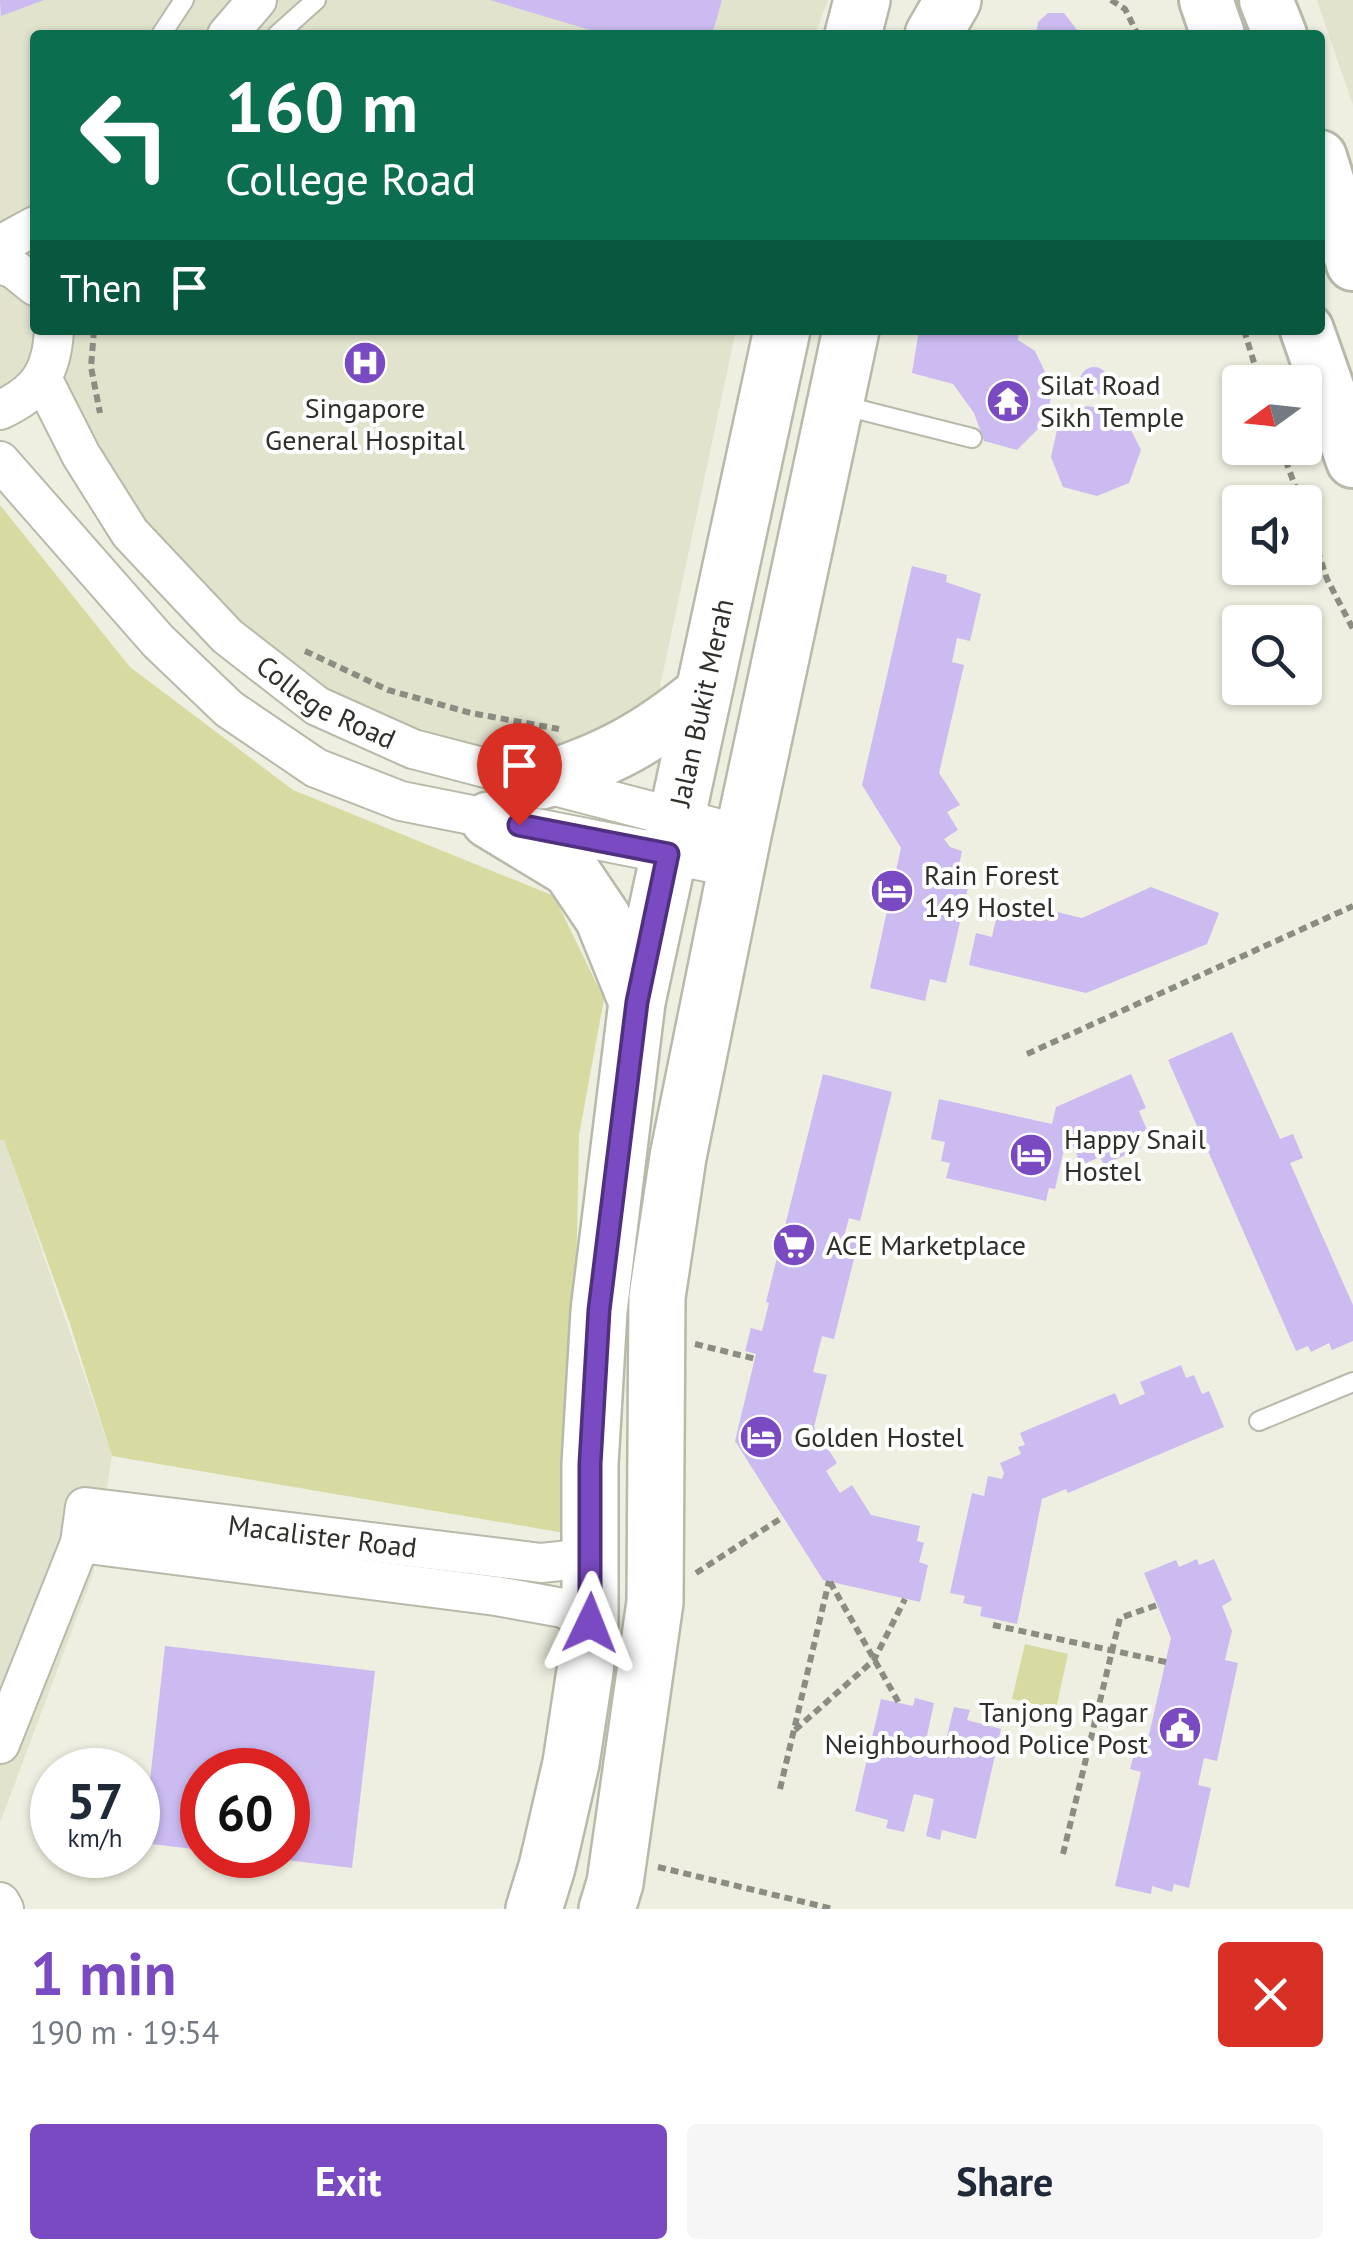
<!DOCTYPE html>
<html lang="en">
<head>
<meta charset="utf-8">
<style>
	body { margin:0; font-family:"PT Sans",sans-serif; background:#f6f6f7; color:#1f2937; height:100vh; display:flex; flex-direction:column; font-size:38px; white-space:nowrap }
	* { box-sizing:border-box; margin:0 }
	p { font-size:32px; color:#747a83 }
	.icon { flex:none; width:55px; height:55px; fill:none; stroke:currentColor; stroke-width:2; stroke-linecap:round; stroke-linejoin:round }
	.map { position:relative; height:1909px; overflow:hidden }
	.sheet { display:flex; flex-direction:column; background:#fff; flex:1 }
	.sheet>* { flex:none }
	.hud { position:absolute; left:30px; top:30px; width:1295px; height:305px; border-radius:10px; box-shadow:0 2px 8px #0004; background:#0b6e4f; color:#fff; overflow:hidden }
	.needle { width:65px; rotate:255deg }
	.tools { position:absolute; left:1222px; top:365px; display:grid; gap:20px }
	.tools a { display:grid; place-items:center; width:100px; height:100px; border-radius:10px; background:#fff; box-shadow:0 2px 8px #0004; font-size:50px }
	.speed { position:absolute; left:30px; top:1748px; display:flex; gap:20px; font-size:50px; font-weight:700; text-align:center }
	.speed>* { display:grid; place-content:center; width:130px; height:130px; border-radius:50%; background:#fff; box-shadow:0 2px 8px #0004; line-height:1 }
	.speed small { font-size:25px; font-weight:400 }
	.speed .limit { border:15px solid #d22; background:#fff; color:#111 }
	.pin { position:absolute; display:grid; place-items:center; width:85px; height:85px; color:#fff; margin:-102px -42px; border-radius:50% 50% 50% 0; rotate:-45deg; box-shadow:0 0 10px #0007 }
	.pin .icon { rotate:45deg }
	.me { position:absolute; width:110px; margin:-55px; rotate:2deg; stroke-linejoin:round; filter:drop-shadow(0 0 8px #0008) }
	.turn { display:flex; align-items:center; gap:35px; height:210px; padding:0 30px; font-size:45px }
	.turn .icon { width:130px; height:130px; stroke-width:2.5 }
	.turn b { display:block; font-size:70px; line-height:85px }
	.then { display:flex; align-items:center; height:95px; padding:0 30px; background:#0003; gap:20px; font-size:38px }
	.round { display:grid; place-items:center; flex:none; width:105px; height:105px; border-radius:10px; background:#f6f6f7 }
	.overview { display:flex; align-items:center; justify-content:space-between; height:170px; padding:0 30px }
	h1 { font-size:60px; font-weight:700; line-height:75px; color:#7a4ac2 }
	.primary-button { display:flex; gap:20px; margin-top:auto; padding:20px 30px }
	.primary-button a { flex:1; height:115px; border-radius:10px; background:#7a4ac2; color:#fff; font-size:40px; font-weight:700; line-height:115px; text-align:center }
	.primary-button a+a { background:#f6f6f7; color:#1f2937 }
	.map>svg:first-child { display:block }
	.built { fill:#e1e3cd }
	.green { fill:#d7dba2 }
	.building { fill:#cbbbf1 }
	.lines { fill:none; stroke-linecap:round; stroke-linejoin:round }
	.service-casing { stroke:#b8b9aa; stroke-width:22 }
	.minor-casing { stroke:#b8b9aa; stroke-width:42 }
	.secondary-casing { stroke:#b8b9aa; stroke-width:58 }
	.primary-casing { stroke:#b8b9aa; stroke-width:60 }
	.path { stroke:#8c8d82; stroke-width:6; stroke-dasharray:8 5; stroke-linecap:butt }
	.service { stroke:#fff; stroke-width:18 }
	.minor { stroke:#fff; stroke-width:38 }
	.secondary { stroke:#fff; stroke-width:52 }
	.primary { stroke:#fff; stroke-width:55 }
	.route-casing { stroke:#4f307e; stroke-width:25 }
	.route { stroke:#7a4ac2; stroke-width:18 }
	.labels { text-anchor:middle; stroke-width:8; stroke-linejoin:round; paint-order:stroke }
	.poi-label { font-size:28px; fill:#2f302a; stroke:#fff; text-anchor:start }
	.street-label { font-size:28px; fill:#2f302a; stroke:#fff }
</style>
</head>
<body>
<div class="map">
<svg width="1353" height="1909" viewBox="0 0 1353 1909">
	<rect width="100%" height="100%" fill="#eeefe0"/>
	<path class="built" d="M0,0h828l-13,35h-780v295h701l-78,366 -12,16 -112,46 -136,-33 -120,-61 -127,-127 -77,-114 -74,-26z
		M1317,0h36v105l-18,-52z
		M4,1139l108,317 -19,118 -93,249v-683z"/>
	<path class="green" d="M0,505l130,162 163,123 261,106 50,103 -25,136 -8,399 -459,-78 -42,-132 -66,-184h-4z
		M1025,1644l43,10 -12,55 -44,-10z"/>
	<path class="building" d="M0,0h44l-43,16z
		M490,0h232l-10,35h-105z
		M1048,13h16l17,22h-45l2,-13z
		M919,330h100l-1,10 17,11 18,38 -8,33 -28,28 -33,-9 -10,-28 -21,-29 -41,-11z
		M1080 381a14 14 0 1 1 28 0a14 14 0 1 1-28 0Z
		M1087,406l35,6 19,38 -12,33 -32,13 -34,-9 -12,-30 8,-36z
		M912,566l35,9 -1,7 35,12 -11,47 -13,-3 -5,24 12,3 -25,108 21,32 -13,7 11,18 -14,9 6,8 12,4 -6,29 13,3 -23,100 -16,-4 -5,22 -55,-13 31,-140 -39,-63z
		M1151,887l68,26 -12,31 -121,49 -117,-28 7,-32 16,4 5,-22 6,1 4,-16 75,18z
		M1232,1032l48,107 13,-5 10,24 -13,5 63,142v36l-21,9 -3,-7 -18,9 -3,-6 -12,5 -128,-291z
		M823,1074l69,18 -32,129 -11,-3 -5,18 15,3 -25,100 -12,-3 -9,36 14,3 -13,52 23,36 -11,8 14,22 12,-8 19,30 49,11 -3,15 7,2 -5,19 9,3 -8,37 -97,-22 -88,-139 21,-87 -11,-3 6,-23 11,3 7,-28 -3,-1z
		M1131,1074l15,34 -7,3 8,19 -11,5 5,13 -37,17 -4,-8 -19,8 -8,-19 -8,-1 -10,44 -6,-1 -3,13 -100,-23 4,-15 -9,-2 4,-19 -14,-3 8,-40 113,25 4,-17z
		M1181,1365l5,13 8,-3 8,19 7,-3 15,36 -156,66 -2,-4 -24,10 -25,125 -37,-8 2,-9 -19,-4 2,-7 -15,-3 22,-100 12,3 4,-20 14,3 2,-6 -4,-10 21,-9 -3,-7 7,-2 -5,-12 95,-40 5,12 25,-11 -5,-12z
		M1197,1559l2,6 15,-6 18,41 -10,6 10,25 -7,29 13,3 -21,98 -13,-3 -6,27 13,3 -22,100 -15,-4 -2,8 -20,-6 -1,8 -36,-8 26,-114 -11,-3 6,-23 10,2 25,-110 -27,-65 32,-13 3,7z
		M165,1646l210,25 -23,197 -90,-11 26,-2v-85h-86v80l-59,-7z
		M915,1698l19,5 -8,37 19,4 9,-37 16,3 -3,10 34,9 -25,110 -34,-9 -2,10 -14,-4 8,-37 -20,-5 -10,38 -18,-4 2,-8 -33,-9 26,-112 32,7z"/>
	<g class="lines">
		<g class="service-casing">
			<path id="service" d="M161,35l23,-35
				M277,35l39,-35
				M841,405l131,33
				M1259,1421l94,-39"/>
		</g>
		<g class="minor-casing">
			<g id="minor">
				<path d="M227,35l30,-35"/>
				<path d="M0,245l35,-19"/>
				<path d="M0,264l14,5 21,17"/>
				<path id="s1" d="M42,378l39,77 49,78 97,103 90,70 96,43 330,86"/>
				<path d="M0,410c38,-17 52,-38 54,-80"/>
				<path d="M0,461l158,180 71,68 87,59 85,33 336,67"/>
				<path d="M80,1543l416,53 67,12 27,15"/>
				<path id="s2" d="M0,1744l80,-201 5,-36 456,56 29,-3 22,-19"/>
				<path d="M0,1902l4,7"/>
			</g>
		</g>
		<g class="secondary-casing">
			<path id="secondary" d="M1206,0l12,35
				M1266,0l14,35
				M1320,157l33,107
				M1307,330l46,131"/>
		</g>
		<g class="primary-casing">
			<g id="primary">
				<path d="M853,35l9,-35"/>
				<path d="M933,35l20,-35"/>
				<path d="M541,781c67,-21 107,-43 161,-87"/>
				<path d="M489,820l81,49 33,49 34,84"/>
				<path id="s3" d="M534,1909l13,-42 24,-104 14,-92 5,-48v-159l9,-153 38,-309 145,-672"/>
				<path d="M607,1909l8,-26 40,-281 2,-305 21,-140 65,-322 108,-505"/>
			</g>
		</g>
		<path class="path" d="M1111,0l14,9 13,26
			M94,330l-3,37 9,46
			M1244,330l16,52
			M1281,448l20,54
			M1305,513l22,66 26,50
			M305,651l83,39 83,23 88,16
			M1027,1054l326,-148
			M695,1344l61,15
			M696,1573l87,-56
			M830,1582l69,121
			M993,1625l173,37
			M795,1730l79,-70 31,-61
			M780,1789l49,-208
			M1063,1854l57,-236 37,-13
			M658,1867l175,42"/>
		<use href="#service" class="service"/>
		<use href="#minor" class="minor"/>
		<use href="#secondary" class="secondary"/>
		<use href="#primary" class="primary"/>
	</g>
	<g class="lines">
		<g class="route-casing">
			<path id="route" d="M519,825l149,29 -31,148 -38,308 -9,154v159"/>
		</g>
		<use href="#route" class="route"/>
	</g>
	<defs>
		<g id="hospital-disc" transform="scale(2.25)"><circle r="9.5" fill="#7a4ac2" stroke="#fff"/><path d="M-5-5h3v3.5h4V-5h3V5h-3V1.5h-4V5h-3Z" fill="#fff"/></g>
		<g id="temple-disc" transform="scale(2.25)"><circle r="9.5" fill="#7a4ac2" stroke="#fff"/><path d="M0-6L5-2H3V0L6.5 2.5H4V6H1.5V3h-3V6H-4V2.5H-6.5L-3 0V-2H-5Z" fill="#fff"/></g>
		<g id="hotel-disc" transform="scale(2.25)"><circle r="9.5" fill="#7a4ac2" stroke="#fff"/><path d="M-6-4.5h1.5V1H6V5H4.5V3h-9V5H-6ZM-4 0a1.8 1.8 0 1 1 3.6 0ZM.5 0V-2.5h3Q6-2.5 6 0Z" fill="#fff"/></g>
		<g id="supermarket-disc" transform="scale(2.25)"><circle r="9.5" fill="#7a4ac2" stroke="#fff"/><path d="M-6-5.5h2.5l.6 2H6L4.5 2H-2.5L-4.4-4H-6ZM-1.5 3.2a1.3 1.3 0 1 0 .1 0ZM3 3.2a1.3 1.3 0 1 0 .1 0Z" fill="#fff"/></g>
		<g id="civic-disc" transform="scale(2.25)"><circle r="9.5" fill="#7a4ac2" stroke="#fff"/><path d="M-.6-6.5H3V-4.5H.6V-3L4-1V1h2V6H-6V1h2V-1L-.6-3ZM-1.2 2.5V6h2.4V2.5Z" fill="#fff"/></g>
	</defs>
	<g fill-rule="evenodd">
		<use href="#hospital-disc" x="365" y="363"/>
		<use href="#temple-disc" x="1008" y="401"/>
		<use href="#hotel-disc" x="892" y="891"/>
		<use href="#hotel-disc" x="1031" y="1155"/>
		<use href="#supermarket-disc" x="794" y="1245"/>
		<use href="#hotel-disc" x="761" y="1437"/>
		<use href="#civic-disc" x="1180" y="1728"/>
	</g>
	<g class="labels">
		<g class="poi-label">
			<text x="1040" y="395">Silat Road<tspan x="1040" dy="32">Sikh Temple</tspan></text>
			<text x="365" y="418" text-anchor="middle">Singapore<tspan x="365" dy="32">General Hospital</tspan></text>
			<text x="924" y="885">Rain Forest<tspan x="924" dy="32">149 Hostel</tspan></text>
			<text x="1064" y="1149">Happy Snail<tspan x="1064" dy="32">Hostel</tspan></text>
			<text x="826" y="1255">ACE Marketplace</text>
			<text x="794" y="1447">Golden Hostel</text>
			<text x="1148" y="1722" text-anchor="end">Tanjong Pagar<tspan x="1148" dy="32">Neighbourhood Police Post</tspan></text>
		</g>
		<g class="street-label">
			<text dy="10" stroke="none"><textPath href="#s1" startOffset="440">College Road</textPath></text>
			<text dy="10" stroke="none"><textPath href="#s3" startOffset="1222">Jalan Bukit Merah</textPath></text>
			<text dy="10" stroke="none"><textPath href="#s2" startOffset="492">Macalister Road</textPath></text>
		</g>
	</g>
</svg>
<div class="tools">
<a><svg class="needle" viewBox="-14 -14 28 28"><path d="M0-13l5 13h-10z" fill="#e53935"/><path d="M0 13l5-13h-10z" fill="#747a83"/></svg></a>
<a><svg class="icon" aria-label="sound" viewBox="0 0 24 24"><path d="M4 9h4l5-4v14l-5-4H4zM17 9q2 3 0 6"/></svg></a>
<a><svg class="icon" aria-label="search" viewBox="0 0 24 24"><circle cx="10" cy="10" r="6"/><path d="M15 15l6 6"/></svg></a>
</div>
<div class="speed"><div>57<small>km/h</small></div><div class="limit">60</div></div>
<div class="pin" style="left:519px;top:825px;background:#d93025"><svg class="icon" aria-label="arrive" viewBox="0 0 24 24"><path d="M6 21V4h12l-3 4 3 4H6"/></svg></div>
<svg class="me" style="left:590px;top:1623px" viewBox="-20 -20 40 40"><path d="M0-17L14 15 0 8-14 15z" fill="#7a4ac2" stroke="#fff" stroke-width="4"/></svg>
<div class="hud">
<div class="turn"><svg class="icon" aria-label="left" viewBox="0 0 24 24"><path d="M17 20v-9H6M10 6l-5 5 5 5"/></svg><div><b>160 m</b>College Road</div></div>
<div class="then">Then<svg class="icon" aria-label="arrive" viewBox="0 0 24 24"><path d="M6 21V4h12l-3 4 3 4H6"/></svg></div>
</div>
</div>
<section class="sheet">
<div class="overview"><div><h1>1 min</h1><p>190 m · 19:54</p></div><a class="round" style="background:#d93025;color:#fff"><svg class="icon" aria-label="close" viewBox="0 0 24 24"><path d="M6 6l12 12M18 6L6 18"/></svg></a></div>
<div class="primary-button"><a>Exit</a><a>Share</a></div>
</section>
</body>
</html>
